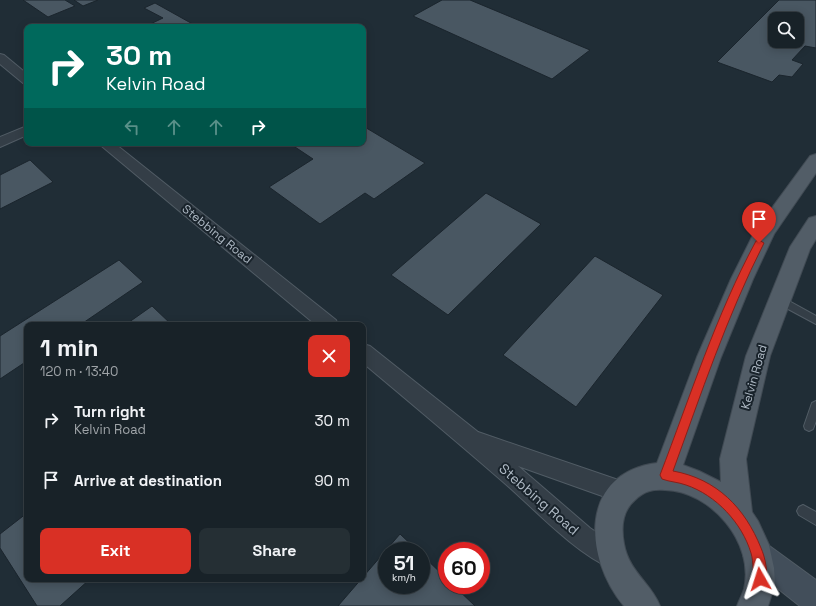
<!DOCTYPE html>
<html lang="en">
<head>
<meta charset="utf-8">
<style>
	body { margin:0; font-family:"Space Grotesk",sans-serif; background:#252f34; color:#f1f3f6; height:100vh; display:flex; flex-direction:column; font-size:15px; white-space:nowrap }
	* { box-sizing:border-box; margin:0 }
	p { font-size:13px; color:#9fa4a8 }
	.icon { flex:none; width:22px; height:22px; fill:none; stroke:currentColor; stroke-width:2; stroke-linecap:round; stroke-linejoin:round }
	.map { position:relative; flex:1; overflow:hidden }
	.side { position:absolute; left:24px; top:322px; width:342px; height:260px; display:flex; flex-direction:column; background:#182228; border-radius:8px; box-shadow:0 2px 10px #0003,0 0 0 1px #363f45 }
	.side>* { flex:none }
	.top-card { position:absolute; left:24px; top:24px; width:342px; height:122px; border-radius:8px; box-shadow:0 2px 10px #0003,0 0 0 1px #363f45; background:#00695c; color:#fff; overflow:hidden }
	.buttons { position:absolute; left:768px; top:12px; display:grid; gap:8px }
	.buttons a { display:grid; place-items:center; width:36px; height:36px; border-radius:8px; background:#182228; box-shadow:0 2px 10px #0003,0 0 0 1px #363f45; font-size:20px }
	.speed { position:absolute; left:378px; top:542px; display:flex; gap:8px; font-size:20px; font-weight:700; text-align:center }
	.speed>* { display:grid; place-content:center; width:52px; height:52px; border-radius:50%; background:#182228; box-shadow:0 2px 10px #0003,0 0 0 1px #363f45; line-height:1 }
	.speed small { font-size:10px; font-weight:400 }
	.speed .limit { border:6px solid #d22; background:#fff; color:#111 }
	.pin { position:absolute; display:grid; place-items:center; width:34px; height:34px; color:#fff; margin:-41px -17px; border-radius:50% 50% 50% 0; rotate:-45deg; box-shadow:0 0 4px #0007 }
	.pin .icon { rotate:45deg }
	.me { position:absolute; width:44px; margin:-22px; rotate:354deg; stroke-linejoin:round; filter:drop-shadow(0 0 3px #0008) }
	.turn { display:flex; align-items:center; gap:14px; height:84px; padding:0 16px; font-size:18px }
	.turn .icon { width:52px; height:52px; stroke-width:2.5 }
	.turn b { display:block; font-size:28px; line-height:34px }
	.lanes { display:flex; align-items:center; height:38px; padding:0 16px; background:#0003; justify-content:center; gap:20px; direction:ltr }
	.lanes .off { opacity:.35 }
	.round { display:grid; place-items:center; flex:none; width:42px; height:42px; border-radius:8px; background:#252f34 }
	.head { display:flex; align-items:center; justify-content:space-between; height:68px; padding:0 16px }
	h1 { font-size:24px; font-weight:700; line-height:30px }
	.button { display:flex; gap:8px; margin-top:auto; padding:8px 16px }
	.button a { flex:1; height:46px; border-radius:8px; background:#d93025; color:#fff; font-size:16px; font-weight:700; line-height:46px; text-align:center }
	.button a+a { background:#252f34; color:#f1f3f6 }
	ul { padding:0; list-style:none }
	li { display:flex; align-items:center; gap:12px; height:60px; padding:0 16px }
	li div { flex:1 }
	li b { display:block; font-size:15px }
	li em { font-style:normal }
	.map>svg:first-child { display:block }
	.building { fill:#495762; stroke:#1b252d; fill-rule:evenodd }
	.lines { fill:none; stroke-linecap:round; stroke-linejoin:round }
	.lane-casing { stroke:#515c65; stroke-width:2 }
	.street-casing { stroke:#515c65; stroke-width:2 }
	.secondary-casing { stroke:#515c65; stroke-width:2 }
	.primary-casing { stroke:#404a53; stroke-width:2 }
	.lane { fill:#343e47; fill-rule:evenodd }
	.street { fill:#343e47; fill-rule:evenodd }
	.secondary { fill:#424e5a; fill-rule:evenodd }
	.primary { fill:#525d67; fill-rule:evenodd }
	.route { fill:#d93025; stroke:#8d1f18 }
	.labels { text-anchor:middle; stroke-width:4; stroke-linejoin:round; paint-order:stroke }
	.street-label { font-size:12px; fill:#aeb9c4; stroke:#19232b }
	.near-street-label { font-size:14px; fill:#aeb9c4; stroke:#19232b }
</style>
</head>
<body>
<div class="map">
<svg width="816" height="606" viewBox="0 0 816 606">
	<rect width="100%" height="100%" fill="#202d36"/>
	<path class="building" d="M23,0h42l10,6 -27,11z
		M74,0h24l-15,6z
		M442,0h28l120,50 -38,29 -139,-63z
		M779,0h37v48l-11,-2 -13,14 11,4 -11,13 -13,-2 -7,7 -55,-20zM775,19h22v22h-22z
		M155,3l43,24h-54l19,-9 -19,-10z
		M363,126l62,37 -51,36 -9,-6 -45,31 -51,-37 44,-28 -24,-16h74z
		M30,160l23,22 -53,27v-34z
		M486,193l55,31 -93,91 -57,-40z
		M595,256l68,39 -87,112 -73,-52z
		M119,260l24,22 -63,43h-53v36l-27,18v-43z
		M152,306l20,19h-47z
		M27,513v66h63l-30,27h-23l-37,-58v-14z
		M400,534l18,17h-31v34h34v-31l26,25v6h6l22,21h-137z"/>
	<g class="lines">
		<g class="lane-casing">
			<path id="lane" d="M780,296l36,20v8l-39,-21 -1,-3 1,-3z
				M816,401v20l-3,8 -4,2 -4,-2 -1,-3 8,-23z
				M803,505l13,7v13l-17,-10 -2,-4 2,-4z"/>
		</g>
		<g class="street-casing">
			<path id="street" d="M0,54l4,1 23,19v10l-4,-1 -23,-19z
				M27,126v9l-27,12v-10z
				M98,143h16l222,177 2,5h-22z
				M363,344l7,2 108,86 152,52 3,8 -3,8 -8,3 -104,-37 72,62 29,20 4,8 -4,8 -8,4c-34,-14 -74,-56 -102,-81 -48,-42 -97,-83 -146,-124z"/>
		</g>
		<g class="secondary-casing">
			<path id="secondary" d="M758,540l10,5 48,35v26h-16l-52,-41 -5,-10 5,-10z"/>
		</g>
		<g class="primary-casing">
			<path id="primary" d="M816,154v19l-42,61 -21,45 -32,78 -38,108 16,6 22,11 -1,-23 26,-103 44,-109 19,-29 7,-2v23l-6,10 -40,107 -24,103 6,53 6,9 11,24 5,23 1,16 -7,22h-31c2,-5 5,-11 7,-17 11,-46 -33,-98 -79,-99 -12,-1 -21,1 -30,10 -13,11 -14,28 -11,44 5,28 27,39 36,62h-36c-41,-49 -45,-133 33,-143l40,-106 34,-78 24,-48 55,-75z"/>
		</g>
		<use href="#lane" class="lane"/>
		<use href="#street" class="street"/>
		<use href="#secondary" class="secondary"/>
		<use href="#primary" class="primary"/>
	</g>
	<path class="route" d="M759,240l5,3c-37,73 -63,151 -91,228 44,8 72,37 88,77 4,9 8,26 4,36l-5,1 -4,-1c-4,-10 -2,-21 -5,-31 -9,-30 -35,-58 -65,-68 -8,-3 -16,-3 -24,-6l-2,-4c30,-78 56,-160 96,-234z"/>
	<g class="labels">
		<g class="street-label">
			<text transform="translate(217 234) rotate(39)" y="4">Stebbing Road</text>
			<text transform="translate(754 377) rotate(-74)" y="4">Kelvin Road</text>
		</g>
		<g class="near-street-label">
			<text transform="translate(539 499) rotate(41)" y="5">Stebbing Road</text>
		</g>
	</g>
</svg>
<div class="buttons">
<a><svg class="icon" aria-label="search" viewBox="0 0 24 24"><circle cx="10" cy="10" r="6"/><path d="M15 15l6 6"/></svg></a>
</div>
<div class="speed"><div>51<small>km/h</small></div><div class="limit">60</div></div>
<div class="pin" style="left:759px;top:243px;background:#d93025"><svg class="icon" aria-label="arrive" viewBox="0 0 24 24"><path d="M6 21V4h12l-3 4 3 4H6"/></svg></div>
<svg class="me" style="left:760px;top:579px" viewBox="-20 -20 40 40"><path d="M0-17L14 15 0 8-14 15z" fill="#d93025" stroke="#fff" stroke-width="4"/></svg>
<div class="top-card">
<div class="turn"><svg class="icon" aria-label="right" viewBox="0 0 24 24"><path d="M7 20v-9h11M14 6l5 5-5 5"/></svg><div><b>30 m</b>Kelvin Road</div></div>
<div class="lanes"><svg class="icon off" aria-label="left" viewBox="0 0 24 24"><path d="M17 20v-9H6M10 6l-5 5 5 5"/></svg><svg class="icon off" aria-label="ahead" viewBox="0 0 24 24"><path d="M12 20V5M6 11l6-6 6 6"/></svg><svg class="icon off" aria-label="ahead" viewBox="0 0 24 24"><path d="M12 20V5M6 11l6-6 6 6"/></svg><svg class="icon" aria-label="right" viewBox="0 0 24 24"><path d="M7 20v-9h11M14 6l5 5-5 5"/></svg></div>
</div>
<section class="side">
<div class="head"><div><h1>1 min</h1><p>120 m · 13:40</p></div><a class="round" style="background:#d93025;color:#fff"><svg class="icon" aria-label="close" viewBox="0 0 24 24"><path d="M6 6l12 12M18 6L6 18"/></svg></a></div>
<ul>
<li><svg class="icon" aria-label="right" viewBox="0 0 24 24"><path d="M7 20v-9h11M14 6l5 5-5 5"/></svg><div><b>Turn right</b><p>Kelvin Road</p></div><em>30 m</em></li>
<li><svg class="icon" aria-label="arrive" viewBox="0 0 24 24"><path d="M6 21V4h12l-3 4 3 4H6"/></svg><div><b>Arrive at destination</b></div><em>90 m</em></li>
</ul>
<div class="button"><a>Exit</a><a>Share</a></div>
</section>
</div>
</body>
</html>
